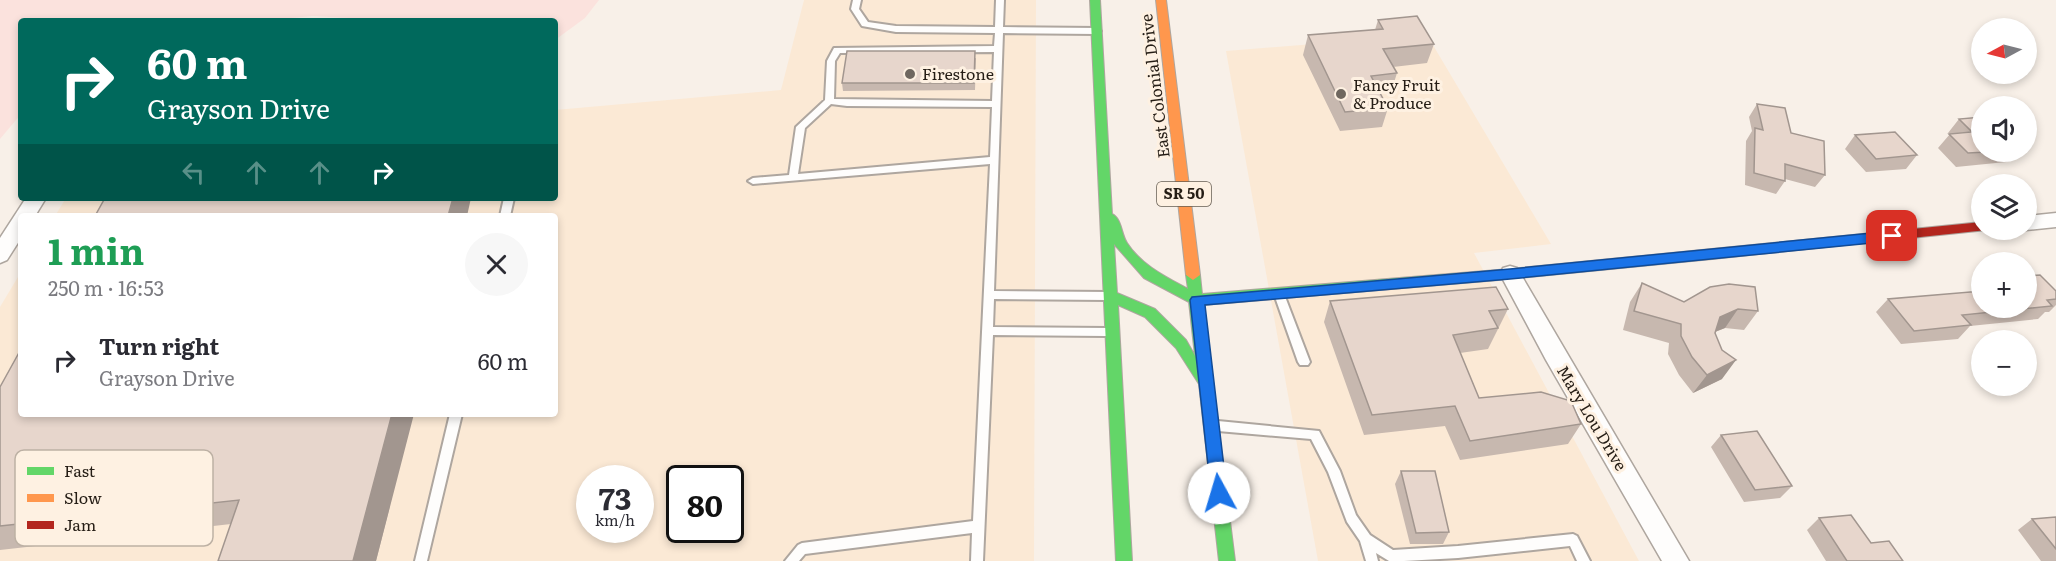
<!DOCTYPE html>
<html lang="en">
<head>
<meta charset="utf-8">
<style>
	body { margin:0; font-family:Literata,serif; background:#f7f7f7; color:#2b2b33; height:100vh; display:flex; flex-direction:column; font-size:22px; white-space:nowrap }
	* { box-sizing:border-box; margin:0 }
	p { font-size:20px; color:#7c7c81 }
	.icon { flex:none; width:33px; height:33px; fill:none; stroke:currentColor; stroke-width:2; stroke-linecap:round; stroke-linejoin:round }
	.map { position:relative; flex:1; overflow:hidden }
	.side { position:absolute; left:18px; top:213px; width:540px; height:204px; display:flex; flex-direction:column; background:#fff; border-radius:6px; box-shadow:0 3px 9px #0003 }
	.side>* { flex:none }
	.hud { position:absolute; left:18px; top:18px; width:540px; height:183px; border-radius:6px; box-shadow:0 3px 9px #0003; background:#00695c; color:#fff; overflow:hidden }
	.needle { width:39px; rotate:263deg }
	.tools { position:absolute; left:1971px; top:18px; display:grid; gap:12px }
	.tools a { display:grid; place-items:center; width:66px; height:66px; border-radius:50%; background:#fff; box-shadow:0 3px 9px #0003; font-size:30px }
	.speed { position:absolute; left:576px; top:465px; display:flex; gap:12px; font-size:30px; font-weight:700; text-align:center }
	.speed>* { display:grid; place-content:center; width:78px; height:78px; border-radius:50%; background:#fff; box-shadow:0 3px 9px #0003; line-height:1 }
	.speed small { font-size:15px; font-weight:400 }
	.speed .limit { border:3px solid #111; border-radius:9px; background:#fff; color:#111 }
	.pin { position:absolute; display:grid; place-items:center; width:51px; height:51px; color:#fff; margin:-26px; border-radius:12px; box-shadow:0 3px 9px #0006 }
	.me { position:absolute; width:66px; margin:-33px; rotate:354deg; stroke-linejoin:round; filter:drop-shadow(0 0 4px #0008) }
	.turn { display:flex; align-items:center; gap:21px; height:126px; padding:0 30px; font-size:27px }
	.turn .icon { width:78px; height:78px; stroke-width:2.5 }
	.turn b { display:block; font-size:42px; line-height:51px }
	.lanes { display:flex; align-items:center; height:57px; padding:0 30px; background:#0003; justify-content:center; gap:30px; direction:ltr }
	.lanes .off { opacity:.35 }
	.round { display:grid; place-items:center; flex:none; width:63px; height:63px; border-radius:32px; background:#f7f7f7 }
	.headline { display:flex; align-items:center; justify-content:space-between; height:102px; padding:0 30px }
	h1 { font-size:36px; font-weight:700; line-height:45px; color:#1e9e55 }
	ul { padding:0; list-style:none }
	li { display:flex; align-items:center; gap:18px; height:90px; padding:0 30px }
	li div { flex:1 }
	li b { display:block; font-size:22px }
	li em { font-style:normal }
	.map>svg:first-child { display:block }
	.built { fill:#fbe9d5; fill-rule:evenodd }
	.green { fill:#fbe2dd }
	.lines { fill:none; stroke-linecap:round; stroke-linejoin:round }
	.lane-casing { stroke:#aea69f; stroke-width:4 }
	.street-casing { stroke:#aea69f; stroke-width:3 }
	.fast-casing { stroke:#aea69f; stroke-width:2 }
	.slow-casing { stroke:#aea69f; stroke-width:2 }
	.jam-casing { stroke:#aea69f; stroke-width:2 }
	.lane { fill:#fefdfc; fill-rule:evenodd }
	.street { fill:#fefdfc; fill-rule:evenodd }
	.fast { fill:#63d668; fill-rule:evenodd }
	.slow { fill:#ff974d; fill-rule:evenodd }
	.jam { fill:#b3261e; fill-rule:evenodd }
	.wall { fill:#c7b8af }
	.shaded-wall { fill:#a2968f }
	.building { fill:#e7d6cc; stroke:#a2968f; stroke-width:1.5 }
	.route { fill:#1a73e8; stroke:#114b97; stroke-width:1.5 }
	.poi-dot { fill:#6f675f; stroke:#fef1e2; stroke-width:2 }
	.labels { text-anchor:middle; stroke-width:6; stroke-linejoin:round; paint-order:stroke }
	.shield { fill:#fef1e2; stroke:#665d52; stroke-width:1.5 }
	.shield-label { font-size:15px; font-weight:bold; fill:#251d15 }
	.poi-label { font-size:16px; fill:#251d15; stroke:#fef1e2; text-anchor:start }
	.street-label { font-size:16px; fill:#251d15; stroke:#fef1e2 }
	.key { fill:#fef1e2; stroke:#bdb1a4; stroke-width:1.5 }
	.key-label { font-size:16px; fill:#251d15 }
</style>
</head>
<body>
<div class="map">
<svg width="2056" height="561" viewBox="0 0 2056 561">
	<rect width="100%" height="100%" fill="#f8f0e8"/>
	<path class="built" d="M804,0h232l-2,561h-1034v-254l21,-35v142h534v-198h-500l11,-18h489v-88l226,-20zM590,478h50v52h-50zM680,478h50v52h-50z
		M1427,35l124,209 -77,9 165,308h-321l-92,-510z"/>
	<path class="green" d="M0,0h599l-14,18 -30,22v-19h-153l-89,-5 -54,5h-238v93l-21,25z"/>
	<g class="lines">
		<g class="lane-casing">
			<path id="lane" d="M853,0h8l-2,9 9,13 28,4 99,1 1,-27h8l-1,27 94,1 4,3 -4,3 -94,-1 -9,258 114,1 4,1 1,3 -1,3 -4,1 -114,-1 -1,28 114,1 4,1 1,3 -1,3 -4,1 -114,-1 -10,226h-12l1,-28 -167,21 -6,7h-14l13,-16 4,-2 171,-22 17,-357 -237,20 -5,-3 5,-3 36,-3 7,-48 29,-27 2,-39 7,-13 160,-2 1,-13 -99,-1 -34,-6 -11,-17zM994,52l-2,49 -158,-2 1,-38 5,-8zM831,104l16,2 145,1 -2,50 -192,17 7,-46z
				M504,198h10l-4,18h-10z
				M1279,290l4,1 1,3 26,68 -2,3h-8l-2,-3 -24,-68 1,-3z
				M450,414h12l-35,147h-12z
				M1218,421l101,10 21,40 16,44 14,20 23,15 65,-4 115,-12 4,2 13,25h-13l-7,-15 -112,12 -54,3h-15l-13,-8 2,8h-12l-6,-20 -13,-19 -19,-50 -17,-33 -93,-8 -4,-2 -2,-3 2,-3z"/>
		</g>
		<g class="street-casing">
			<path id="street" d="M26,198h20l-11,18h-14v22l-14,22 -7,3v-25z
				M2056,213v14l-30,3h-2h2v-14z
				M1510,266l7,2 172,293h-27l-116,-201 -46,-86 3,-6z"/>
		</g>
		<g class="fast-casing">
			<path id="fast" d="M1090,0h10l12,214c10,5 9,20 15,29 14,22 39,34 61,46l-2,-14 7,-5 7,5 2,19 308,-25 202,-20 7,5 -7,5 -202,20 -307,26 32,256h-16l-20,-177 -23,-36 -31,-31 -27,-12 14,256h-16zM1114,244l30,34 45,24 6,54 -9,-16 -31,-31 -38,-16z"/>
		</g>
		<g class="slow-casing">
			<path id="slow" d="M1156,0h10l34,275 -7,5 -7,-5z"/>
		</g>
		<g class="jam-casing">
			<path id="jam" d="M1982,222v8h5l-275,29 -7,-5 7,-5z"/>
		</g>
		<use href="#lane" class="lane"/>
		<use href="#street" class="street"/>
		<use href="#fast" class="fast"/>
		<use href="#slow" class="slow"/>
		<use href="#jam" class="jam"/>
	</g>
	<path class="wall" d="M1378,20l56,24 -7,19 -34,4 4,6 -6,19 -11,1 8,15 -6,19 -42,4 -37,-76 5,-20 67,-5z
		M976,58l-1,32 -132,1 -1,-8z
		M1757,104l34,29 34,42 -10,12 -30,-8v2l-9,13 -31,-9 1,-44 6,-10 -3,-14z
		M1982,117v35h33l-9,10 -50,5 -18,-19 12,-14 -2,-1 11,-14z
		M1855,135l62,20 -11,14 -40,3 -21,-23z
		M1982,279v29l74,-17v14l-7,7h-4l-7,7 -68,7 -12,13 -57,5 -25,-32 12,-13 83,-7z
		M1642,283l42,19 74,9 -14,19 -19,-2 -10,4v1l7,46 -29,14 -14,-18 -11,-21 1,-11 -46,-13 7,-28z
		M1330,301l178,8 -20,40 -28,4 19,45 102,26 -13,20 -108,16 -15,-34 -81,9 -40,-113z
		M0,387l390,119 -14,55h-158l13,-37 -231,26z
		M1721,435l71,51 -12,12 -36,4 -33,-55z
		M1401,471l48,61 -6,12h-33l-15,-60z
		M2056,517v44h-15l-23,-31 14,-11z
		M1819,518l52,25 32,18h-77l-19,-31z"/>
	<path class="shaded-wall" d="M453,198h18l-4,18h-19z
		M1738,309l-13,19 -18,7 13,-18z
		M1736,360l-14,19 -29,14 14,-18z
		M392,414h22l-38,147h-23z"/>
	<path class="building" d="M1417,16l17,28 -51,5 14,24 -26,3 17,32 -43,4 -37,-77 75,-6 -5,-9z
		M847,51h128l-1,32h-132z
		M1757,104l28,4 6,25 33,8 1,34 -40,-11v17l-31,-8 1,-45 8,2z
		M1982,117v35h4l-18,1 -19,-19 23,-2 -13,-13z
		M1895,132l22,23 -41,4 -21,-24z
		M105,198h348l-5,18h-353z
		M2040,275l16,16v8l-9,1 5,6 -90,9 9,10 -57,6 -26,-32 94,-8v17h44v-32z
		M1642,283l42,19 26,-15 19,-3 26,3 3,24 -20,-2 -18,8 -5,16 7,17 14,10 -29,15 -15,-18 -11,-21v-12l-47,-13z
		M1496,287l12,22 -19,2 9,17 -45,7 26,63 62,-6 30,9 10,23 -111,17 -15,-35 -83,9 -42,-114z
		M21,349v65h371l-39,147h-135l21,-61 -239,26v-139z
		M1757,431l35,55 -37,4 -34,-55z
		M1401,471h34l14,61 -33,1z
		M1851,515l20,28 18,-2 14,20h-56l-28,-43z
		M2056,517v32l-24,-30z"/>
	<path class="route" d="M1892,231l6,5 -6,5 -382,38 -305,26 22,188 -2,5 -6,2 -5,-2 -3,-5 -21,-193 2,-3 318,-28z"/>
	<g class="poi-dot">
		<circle cx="910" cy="74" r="6"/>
		<circle cx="1341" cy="94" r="6"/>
	</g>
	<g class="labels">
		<rect class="shield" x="1157" y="182" width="54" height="24" rx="4.5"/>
		<g class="shield-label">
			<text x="1184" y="199">SR 50</text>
		</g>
		<g class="poi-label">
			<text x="922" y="80">Firestone</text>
			<text x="1353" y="91">Fancy Fruit<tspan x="1353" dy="18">&amp; Produce</tspan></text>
		</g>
		<g class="street-label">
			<text transform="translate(1155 86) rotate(-97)" y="6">East Colonial Drive</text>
			<text transform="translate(1592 418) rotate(59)" y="6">Mary Lou Drive</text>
		</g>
	</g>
	<rect x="15" y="450" width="198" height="96" rx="9" class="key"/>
	<rect x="27" y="467" width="27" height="8" fill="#63d668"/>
	<rect x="27" y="494" width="27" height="8" fill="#ff974d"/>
	<rect x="27" y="521" width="27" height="8" fill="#b3261e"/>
	<g class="key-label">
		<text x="64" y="477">Fast</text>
		<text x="64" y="504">Slow</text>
		<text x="64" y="531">Jam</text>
	</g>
</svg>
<div class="tools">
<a><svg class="needle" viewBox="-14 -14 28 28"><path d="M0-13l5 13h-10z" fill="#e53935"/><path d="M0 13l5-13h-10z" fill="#7c7c81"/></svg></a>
<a><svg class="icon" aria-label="sound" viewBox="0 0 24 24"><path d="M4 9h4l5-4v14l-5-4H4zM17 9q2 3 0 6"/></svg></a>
<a><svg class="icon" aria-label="layers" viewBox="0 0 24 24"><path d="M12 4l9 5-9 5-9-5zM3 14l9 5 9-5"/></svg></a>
<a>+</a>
<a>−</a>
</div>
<div class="speed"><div>73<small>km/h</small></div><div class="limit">80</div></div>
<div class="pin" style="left:1892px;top:236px;background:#d93025"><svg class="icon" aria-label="arrive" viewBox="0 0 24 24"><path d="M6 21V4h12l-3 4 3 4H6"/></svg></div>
<svg class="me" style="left:1219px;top:493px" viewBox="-20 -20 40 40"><circle r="19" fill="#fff"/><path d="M0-13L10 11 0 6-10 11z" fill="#1a73e8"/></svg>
<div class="hud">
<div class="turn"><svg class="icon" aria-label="right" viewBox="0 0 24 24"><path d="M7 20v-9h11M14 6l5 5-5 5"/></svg><div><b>60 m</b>Grayson Drive</div></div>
<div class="lanes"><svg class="icon off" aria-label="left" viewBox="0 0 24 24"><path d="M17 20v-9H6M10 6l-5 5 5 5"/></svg><svg class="icon off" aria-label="ahead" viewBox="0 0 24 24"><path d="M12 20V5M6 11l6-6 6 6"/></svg><svg class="icon off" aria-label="ahead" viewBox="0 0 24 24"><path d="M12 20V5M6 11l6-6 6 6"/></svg><svg class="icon" aria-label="right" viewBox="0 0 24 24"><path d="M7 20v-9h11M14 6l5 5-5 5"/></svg></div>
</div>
<section class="side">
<div class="headline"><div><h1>1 min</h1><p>250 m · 16:53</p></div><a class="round"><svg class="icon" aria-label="close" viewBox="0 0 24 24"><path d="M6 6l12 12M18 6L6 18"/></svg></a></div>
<ul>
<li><svg class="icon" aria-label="right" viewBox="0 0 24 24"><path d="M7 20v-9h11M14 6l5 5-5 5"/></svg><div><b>Turn right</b><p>Grayson Drive</p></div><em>60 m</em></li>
</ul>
</section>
</div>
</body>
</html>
